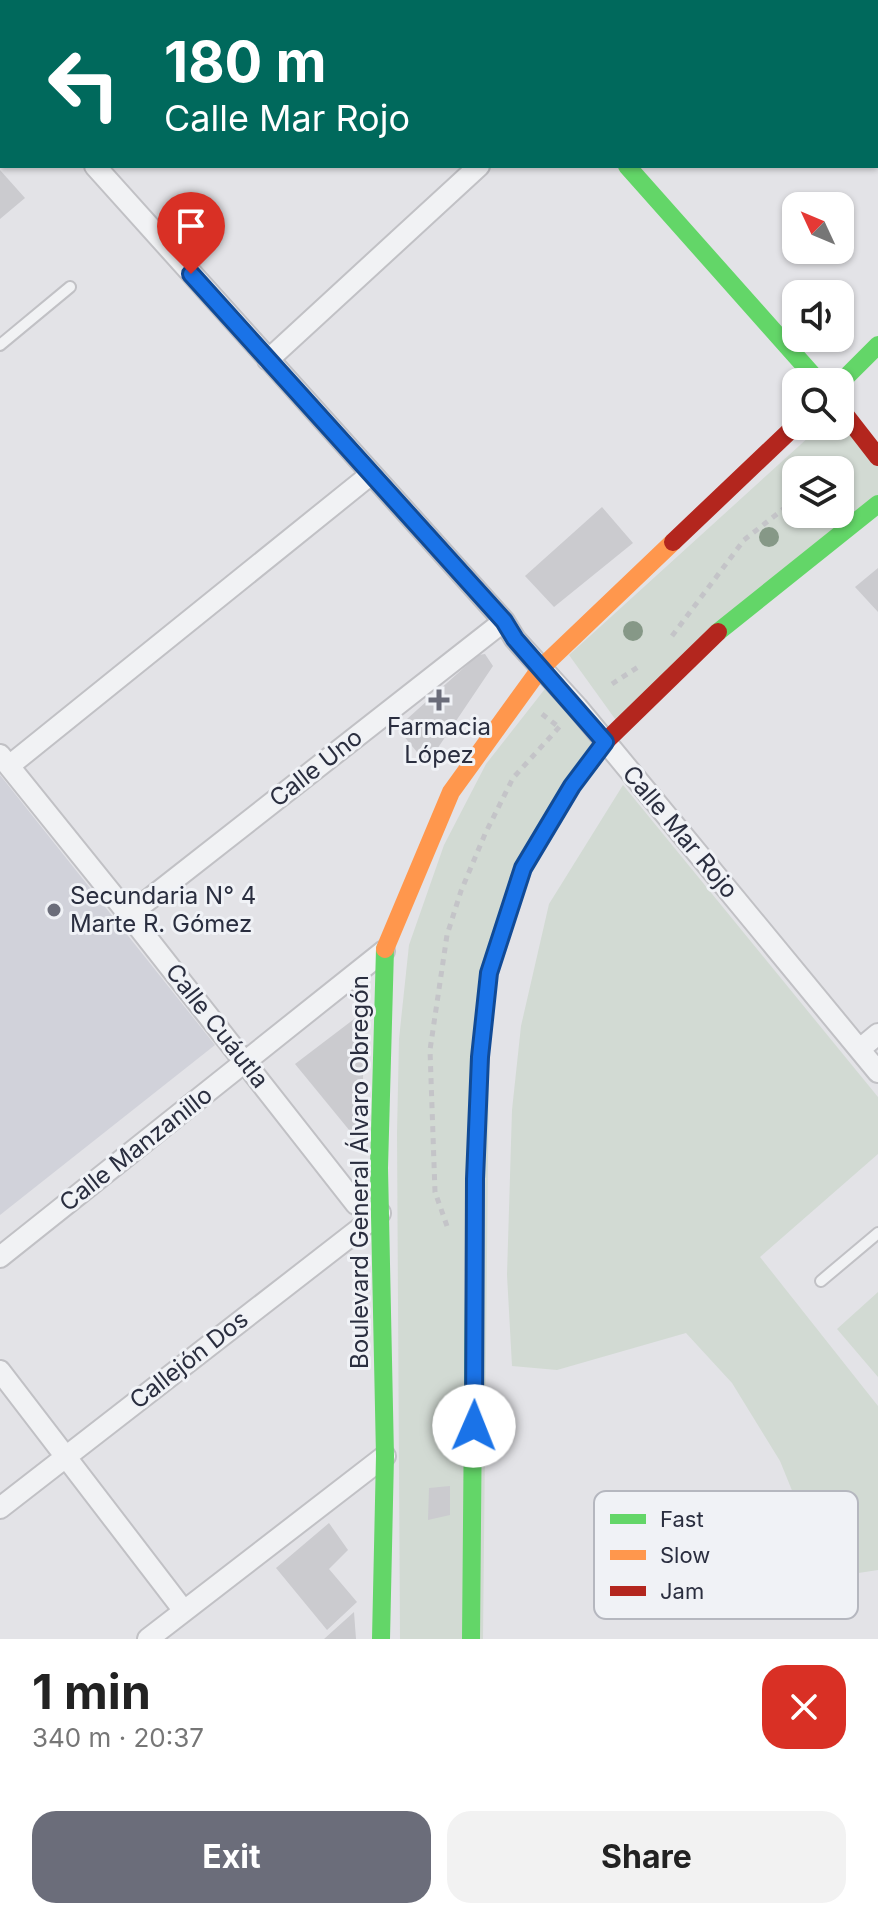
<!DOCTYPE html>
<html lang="en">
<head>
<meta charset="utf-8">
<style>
	body { margin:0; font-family:Inter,sans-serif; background:#f2f2f2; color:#222; height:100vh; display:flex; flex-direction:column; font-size:30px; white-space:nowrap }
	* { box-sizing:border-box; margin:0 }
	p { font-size:26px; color:#767676 }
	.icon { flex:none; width:44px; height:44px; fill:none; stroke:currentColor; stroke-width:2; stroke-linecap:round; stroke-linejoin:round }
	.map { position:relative; height:1639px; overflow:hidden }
	.side { display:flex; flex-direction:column; background:#fff; flex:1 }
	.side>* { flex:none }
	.top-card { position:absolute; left:0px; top:0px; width:878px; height:168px; box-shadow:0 2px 6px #0004; background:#00695c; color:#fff; overflow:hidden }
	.needle { width:52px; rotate:314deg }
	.controls { position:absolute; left:782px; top:192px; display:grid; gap:16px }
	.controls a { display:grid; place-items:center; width:72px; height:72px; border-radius:16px; background:#fff; box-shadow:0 2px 6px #0004; font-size:40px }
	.pin { position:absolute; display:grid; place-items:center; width:68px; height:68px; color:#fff; margin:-82px -34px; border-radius:50% 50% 50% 0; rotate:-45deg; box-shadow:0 0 8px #0007 }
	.pin .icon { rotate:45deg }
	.me { position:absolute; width:88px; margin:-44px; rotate:1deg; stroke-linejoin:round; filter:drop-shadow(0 0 6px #0008) }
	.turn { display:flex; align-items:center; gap:28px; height:168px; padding:0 32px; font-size:36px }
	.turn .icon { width:104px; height:104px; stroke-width:2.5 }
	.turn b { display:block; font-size:56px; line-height:68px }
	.round { display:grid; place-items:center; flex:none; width:84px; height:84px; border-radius:24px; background:#f2f2f2 }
	.summary { display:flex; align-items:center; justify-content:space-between; height:136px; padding:0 32px }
	h1 { font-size:48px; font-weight:700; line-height:60px }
	.primary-button { display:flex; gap:16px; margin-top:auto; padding:16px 32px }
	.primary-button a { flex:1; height:92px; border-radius:24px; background:#6b6d7a; color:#fff; font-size:32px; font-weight:700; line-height:92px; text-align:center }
	.primary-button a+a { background:#f2f2f2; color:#222 }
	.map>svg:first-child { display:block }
	.built { fill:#d1d2da }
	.green { fill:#d2dad3; fill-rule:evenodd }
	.building { fill:#cbcbcf }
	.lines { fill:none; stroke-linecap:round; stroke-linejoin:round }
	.lane-casing { stroke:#c1c1c5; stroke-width:14 }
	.street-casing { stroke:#c1c1c5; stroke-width:24 }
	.path { stroke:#c4c4c8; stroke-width:5; stroke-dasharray:6 6; stroke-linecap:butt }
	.lane { stroke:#f1f2f4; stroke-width:10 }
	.street { stroke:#f1f2f4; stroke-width:20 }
	.fast { stroke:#63d668; stroke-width:18 }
	.slow { stroke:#ff974d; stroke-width:18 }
	.jam { stroke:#b3261e; stroke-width:18 }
	.tree { fill:#869887 }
	.route-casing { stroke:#114b97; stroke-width:20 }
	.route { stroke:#1a73e8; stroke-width:14 }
	.poi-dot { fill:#6b6d7a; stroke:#f0f2f6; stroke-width:3 }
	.labels { text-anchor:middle; stroke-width:6; stroke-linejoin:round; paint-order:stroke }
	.poi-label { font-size:24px; fill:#2a2e3f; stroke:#f0f2f6 }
	.street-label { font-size:24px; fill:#2a2e3f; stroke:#f0f2f6 }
	.key { fill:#f0f2f6; stroke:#b5b7bf; stroke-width:2 }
	.key-label { font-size:22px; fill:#2a2e3f }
</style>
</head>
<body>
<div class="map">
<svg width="878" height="1639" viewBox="0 0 878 1639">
	<rect width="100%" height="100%" fill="#e3e3e7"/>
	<path class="built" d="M0,775l215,270 -215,170z"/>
	<path class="green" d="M821,426h19l38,17v53l-260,227 -49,-68zM796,470h44v44h-44z
		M559,671l20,22 28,42 -37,48 -80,186 -7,670h-83l-3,-506 2,-94 10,-94 35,-100 42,-81z
		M623,785l255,312v57l-118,103 118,149v164l-98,15 24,-65 -24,-59 -48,-78 -46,-50 -129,37 -45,-4 -5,-91 5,-165 9,-84 28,-122z
		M878,1292v85l-41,-48z"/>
	<path class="building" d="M0,170l25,28 -25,21z
		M602,507l31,36 -79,64 -29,-31z
		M878,568v44l-23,-25z
		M485,654l8,12 -66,98 -30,-36 81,-73z
		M362,1013l2,120 -10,3 -59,-72z
		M450,1486v29l-22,5 1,-32z
		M329,1523l19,27 -19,19 28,33 -30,28 -51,-62z
		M354,1612l2,27h-32z"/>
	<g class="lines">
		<g class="lane-casing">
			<path id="lane" d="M649,2l1,-2
				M0,345l70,-58
				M821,1281l57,-48"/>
		</g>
		<g class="street-casing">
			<path id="street" d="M0,60l2,2
				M95,166l409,455 11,18 62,68 301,365
				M268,360l211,-194
				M0,755l129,160 227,289 24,9
				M9,766l361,-291
				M129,915l375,-294
				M860,1049l18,-15
				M0,1257l384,-306
				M0,1371l184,240
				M0,1508l380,-295
				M148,1639l237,-183"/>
		</g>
		<path class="path" d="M832,470l14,-12
			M672,636l72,-96 52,-41
			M612,684l29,-19
			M542,714l18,14
			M447,1226l-12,-34 -5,-142 17,-115 14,-44 24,-57 28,-56 49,-54"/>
		<use href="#lane" class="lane"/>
		<use href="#street" class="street"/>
		<path class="fast" d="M876,75h2
			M627,166l192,216
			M840,383l38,-38
			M718,632l160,-128
			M381,1639l4,-183 -6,-288 6,-219
			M471,1639l4,-460 5,-122 9,-84 34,-105 49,-82 18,-23"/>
		<path class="slow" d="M463,0l7,2
			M385,949l66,-157 89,-123 133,-127"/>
		<path class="jam" d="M840,408l38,49
			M673,542l123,-117
			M590,763l15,-21 113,-110"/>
	</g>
	<g class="tree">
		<circle cx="769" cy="537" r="10"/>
		<circle cx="633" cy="631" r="10"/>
	</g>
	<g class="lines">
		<g class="route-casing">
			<path id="route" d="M191,274l313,347 11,18 90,103 -33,44 -49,82 -34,105 -9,84 -5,122 -1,247"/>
		</g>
		<use href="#route" class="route"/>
	</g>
	<g class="poi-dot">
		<path d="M435 688h8v8h8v8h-8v8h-8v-8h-8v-8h8z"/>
		<circle cx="54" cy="910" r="8"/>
	</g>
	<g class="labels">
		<g class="poi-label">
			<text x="439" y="735">Farmacia<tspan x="439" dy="28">López</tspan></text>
			<text x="70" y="904" text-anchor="start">Secundaria N° 4<tspan x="70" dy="28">Marte R. Gómez</tspan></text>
		</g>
		<g class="street-label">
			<text transform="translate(316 768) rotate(-38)" y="8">Calle Uno</text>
			<text transform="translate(680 832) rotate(50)" y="8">Calle Mar Rojo</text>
			<text transform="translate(217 1026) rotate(52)" y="8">Calle Cuáutla</text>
			<text transform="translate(136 1149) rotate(-38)" y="8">Calle Manzanillo</text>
			<text transform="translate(360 1172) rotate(-90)" y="8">Boulevard General Álvaro Obregón</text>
			<text transform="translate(189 1360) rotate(-38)" y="8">Callejón Dos</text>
		</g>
	</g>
	<rect x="594" y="1491" width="264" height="128" rx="12" class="key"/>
	<rect x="610" y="1514" width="36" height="10" fill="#63d668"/>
	<rect x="610" y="1550" width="36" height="10" fill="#ff974d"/>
	<rect x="610" y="1586" width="36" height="10" fill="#b3261e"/>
	<g class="key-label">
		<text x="660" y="1527">Fast</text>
		<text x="660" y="1563">Slow</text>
		<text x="660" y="1599">Jam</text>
	</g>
</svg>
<div class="controls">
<a><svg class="needle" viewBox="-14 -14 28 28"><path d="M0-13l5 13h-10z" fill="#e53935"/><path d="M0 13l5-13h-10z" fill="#767676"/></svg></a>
<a><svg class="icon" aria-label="sound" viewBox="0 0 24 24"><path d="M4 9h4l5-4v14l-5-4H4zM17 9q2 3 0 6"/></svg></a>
<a><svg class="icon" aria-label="search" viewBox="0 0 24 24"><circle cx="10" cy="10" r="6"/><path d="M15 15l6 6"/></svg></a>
<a><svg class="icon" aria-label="layers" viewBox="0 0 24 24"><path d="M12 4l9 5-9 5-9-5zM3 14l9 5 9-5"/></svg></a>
</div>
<div class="pin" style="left:191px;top:274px;background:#d93025"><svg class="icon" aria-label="arrive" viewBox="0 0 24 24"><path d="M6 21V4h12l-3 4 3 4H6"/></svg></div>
<svg class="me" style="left:474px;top:1426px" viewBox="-20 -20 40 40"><circle r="19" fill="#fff"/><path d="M0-13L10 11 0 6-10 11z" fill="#1a73e8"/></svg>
<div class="top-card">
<div class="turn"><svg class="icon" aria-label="left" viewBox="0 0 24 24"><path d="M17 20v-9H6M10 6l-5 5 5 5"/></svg><div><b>180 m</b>Calle Mar Rojo</div></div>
</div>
</div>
<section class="side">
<div class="summary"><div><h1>1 min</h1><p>340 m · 20:37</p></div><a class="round" style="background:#d93025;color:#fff"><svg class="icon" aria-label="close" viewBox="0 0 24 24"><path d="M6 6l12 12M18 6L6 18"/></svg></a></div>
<div class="primary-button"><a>Exit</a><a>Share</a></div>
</section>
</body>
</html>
